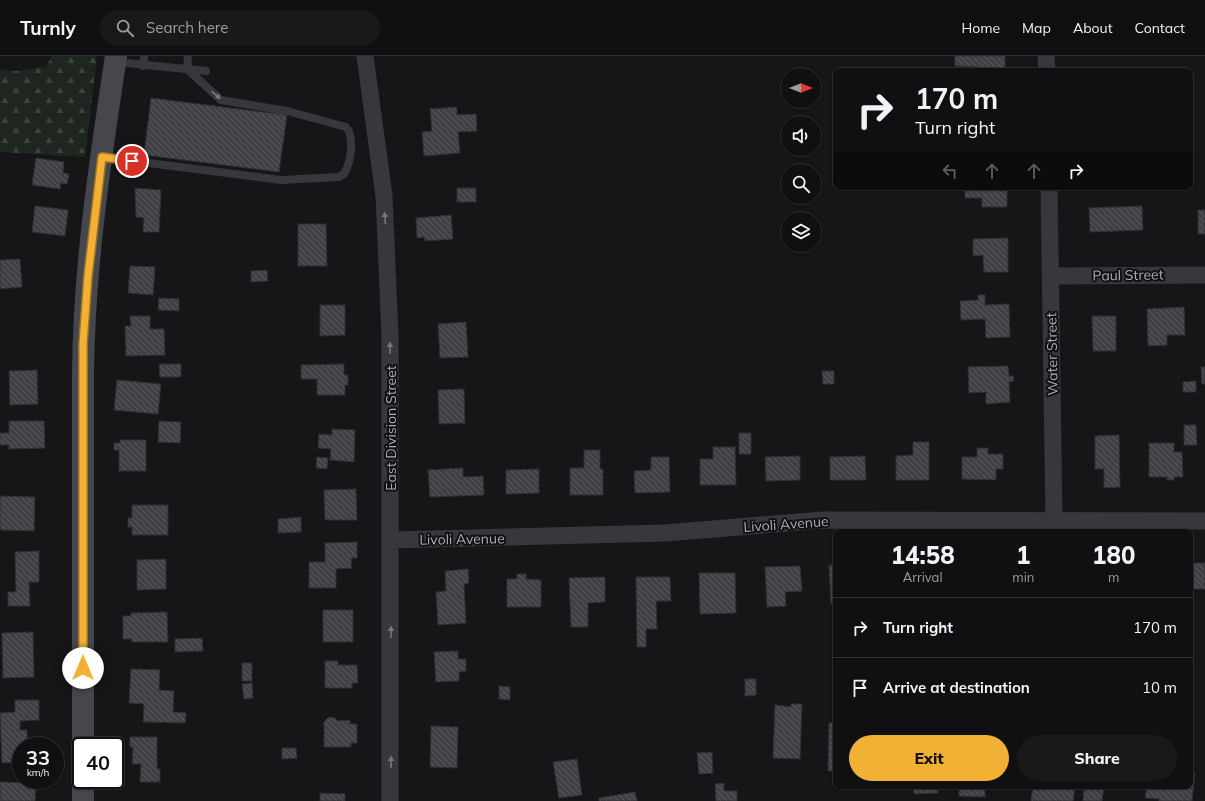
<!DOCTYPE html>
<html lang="en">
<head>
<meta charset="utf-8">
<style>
	body { margin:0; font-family:Mulish,sans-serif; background:#19191b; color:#f1f3f6; height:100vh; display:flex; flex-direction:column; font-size:15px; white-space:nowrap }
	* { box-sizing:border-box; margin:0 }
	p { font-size:13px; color:#9c9d9f }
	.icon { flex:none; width:22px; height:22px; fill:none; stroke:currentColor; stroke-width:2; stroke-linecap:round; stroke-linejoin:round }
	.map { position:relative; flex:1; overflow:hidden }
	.sheet { position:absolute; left:833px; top:473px; width:360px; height:260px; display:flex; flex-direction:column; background:#101012; border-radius:8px; box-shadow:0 1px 3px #0004,0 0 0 1px #303032 }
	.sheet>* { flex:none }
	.top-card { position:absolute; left:833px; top:12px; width:360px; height:122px; border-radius:8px; box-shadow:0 1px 3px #0004,0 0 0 1px #303032; background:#101012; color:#f1f3f6; overflow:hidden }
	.needle { width:26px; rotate:90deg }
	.tools { position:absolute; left:781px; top:12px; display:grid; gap:8px }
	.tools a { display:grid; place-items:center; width:40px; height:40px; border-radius:50%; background:#101012; box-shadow:0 1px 3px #0004,0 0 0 1px #303032; font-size:20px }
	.speed { position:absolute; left:12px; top:681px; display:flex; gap:8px; font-size:20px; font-weight:700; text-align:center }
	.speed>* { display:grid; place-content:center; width:52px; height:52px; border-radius:50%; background:#101012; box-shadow:0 1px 3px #0004,0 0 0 1px #303032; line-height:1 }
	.speed small { font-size:10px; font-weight:400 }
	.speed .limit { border:2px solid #111; border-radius:6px; background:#fff; color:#111 }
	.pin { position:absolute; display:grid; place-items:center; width:34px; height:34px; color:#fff; margin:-17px; border:2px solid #fff; border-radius:50%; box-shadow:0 1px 4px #0007 }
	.me { position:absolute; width:44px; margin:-22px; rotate:0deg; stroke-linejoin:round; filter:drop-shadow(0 0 3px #0008) }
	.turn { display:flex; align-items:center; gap:14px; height:84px; padding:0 16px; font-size:18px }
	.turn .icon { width:52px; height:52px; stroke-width:2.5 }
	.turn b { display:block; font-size:28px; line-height:34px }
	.lanes { display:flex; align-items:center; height:38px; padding:0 16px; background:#0003; justify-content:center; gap:20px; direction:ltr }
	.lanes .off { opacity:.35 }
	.eta { display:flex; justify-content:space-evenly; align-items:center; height:68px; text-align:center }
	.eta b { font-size:24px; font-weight:800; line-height:28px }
	.primary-button { display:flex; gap:8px; margin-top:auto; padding:8px 16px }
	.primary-button a { flex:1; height:46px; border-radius:24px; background:#f2b134; color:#111; font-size:16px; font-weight:800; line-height:46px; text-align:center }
	.primary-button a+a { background:#19191b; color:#f1f3f6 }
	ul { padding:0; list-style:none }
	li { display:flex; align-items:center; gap:12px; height:60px; padding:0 16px; border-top:1px solid #303032 }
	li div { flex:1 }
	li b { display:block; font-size:15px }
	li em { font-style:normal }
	header { display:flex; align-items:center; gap:24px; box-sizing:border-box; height:56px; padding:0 20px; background:#101012; border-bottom:1px solid #303032 }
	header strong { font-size:19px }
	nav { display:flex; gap:22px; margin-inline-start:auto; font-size:14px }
	.search { width:280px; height:36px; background:#19191b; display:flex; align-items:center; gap:10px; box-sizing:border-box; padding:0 14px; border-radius:22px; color:#9c9d9f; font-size:15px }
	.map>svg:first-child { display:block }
	.forest { fill:url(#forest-firs) }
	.building { fill:url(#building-back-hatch); stroke:#303034 }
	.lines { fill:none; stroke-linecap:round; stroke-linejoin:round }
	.lane { stroke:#37383d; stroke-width:8 }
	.street { stroke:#37383d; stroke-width:17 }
	.secondary { stroke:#45474d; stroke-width:22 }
	.oneway { fill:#757881 }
	.route-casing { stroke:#9d7322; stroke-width:10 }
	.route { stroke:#f2b134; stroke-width:7 }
	.labels { text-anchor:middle; stroke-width:4; stroke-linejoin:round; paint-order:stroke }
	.street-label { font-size:14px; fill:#a8adb8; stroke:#111113 }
</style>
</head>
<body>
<header>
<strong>Turnly</strong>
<div class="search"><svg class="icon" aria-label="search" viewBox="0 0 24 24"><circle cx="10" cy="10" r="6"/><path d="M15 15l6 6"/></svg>Search here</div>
<nav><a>Home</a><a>Map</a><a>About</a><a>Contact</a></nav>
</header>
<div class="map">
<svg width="1205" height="745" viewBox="0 0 1205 745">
	<defs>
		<pattern id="forest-firs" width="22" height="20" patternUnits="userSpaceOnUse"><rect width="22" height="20" fill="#1e261f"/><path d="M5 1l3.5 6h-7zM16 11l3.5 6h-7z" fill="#3c433d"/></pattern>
		<pattern id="building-back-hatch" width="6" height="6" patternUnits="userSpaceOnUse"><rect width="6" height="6" fill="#404145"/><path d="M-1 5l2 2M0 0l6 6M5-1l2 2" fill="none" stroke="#595a5e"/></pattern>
	</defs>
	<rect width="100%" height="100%" fill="#161618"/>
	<path class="forest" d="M52,0h45l-12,101 -85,-5v-83l15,2 31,-4z"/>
	<path class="building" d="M955,0h50v15h-26v-4l-24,-1z
		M1126,12l1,3h-40v-2z
		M151,42l136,17 -8,57 -135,-17z
		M457,51v8l19,-1 1,17 -19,1 2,21 -36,3 -2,-24 10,-1 -2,-22z
		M36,102l28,4 -1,11 6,1 -2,10 -6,-1 -1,6 -28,-4z
		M965,131h42v20h-25v-9h-17z
		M135,132l26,2 -2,42h-16l1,-14 -8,-1z
		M457,132h19v14h-19z
		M35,150l33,4 -3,26 -33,-4z
		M1142,150l1,24 -53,2 -1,-24z
		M1198,154h7v24h-7z
		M451,159l2,24 -28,2 -1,-4 -7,1 -1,-20z
		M298,168h28l1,42h-29z
		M1008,182v34h-24l-1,-17 -10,1v-17z
		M20,203l2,28 -22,2v-29z
		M130,210l25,1 -2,28 -25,-2z
		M267,214l1,11 -17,1v-11z
		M978,239h7v10l24,-1 1,33 -24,1 -1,-19 -24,1 -1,-19 18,-1z
		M159,242l20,1v12l-21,-1z
		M320,249h25v30l-25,1z
		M1184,251l1,28h-18v10l-19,1 -1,-37z
		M130,260h20v13h14l1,26 -39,1 -1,-30h6z
		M1092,260h24v35h-23z
		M466,266l2,35 -28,1 -2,-34z
		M159,308h22v13h-21z
		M344,308v11h4v10h-3v10h-28v-16h-16v-14z
		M1008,310l1,10h4l1,5 -5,1 1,20 -24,2v-12l-17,1 -1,-26z
		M1201,311h4v17h-3z
		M37,314l1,34 -28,1 -1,-34z
		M822,315h12v13h-11z
		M117,324l44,4 -3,30 -44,-4z
		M1196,325v11h-13v-10z
		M464,333l1,34 -26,1 -1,-34z
		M9,365h35l1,27 -36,1v-4h-9v-12h9z
		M159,365l22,1 -1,21 -22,-1z
		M1184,369h12l1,20h-13z
		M332,373l23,1 -1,32 -24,-2 1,-11 -13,-1 1,-14 13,1z
		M739,377h12v21h-12z
		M1119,379l1,52 -16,1v-19h-9v-33z
		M120,384h26v31h-27v-21h-5v-7h6z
		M913,386h16v38h-33v-24l17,-1z
		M1149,387h25v9h8l1,25h-9v3h-7v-3h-18z
		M713,391h22l1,38h-36v-26h13z
		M977,392h11v6h15v15h-7v11l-34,-1v-22h15z
		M584,394h16v19h3v26h-33v-27h14z
		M800,400v24l-34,1 -1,-24z
		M865,400l1,24h-36v-23z
		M317,401l11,1 -1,11 -11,-1z
		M651,401h18l1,35 -35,1 -1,-22 17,-1z
		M463,412v9l20,-1 1,19 -54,2 -2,-27z
		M539,413v24l-33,1v-24z
		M356,433l1,31h-32l-1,-30z
		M0,440l35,1 -1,34 -34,-1z
		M132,449h36v30h-36v-8h-4v-9h4z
		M301,461v15l-23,1v-14z
		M357,486v16h-6l1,10 -16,1v19h-27v-26h16v-19z
		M39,495v31h-10l1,24h-22v-14h8l-1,-40z
		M166,503v30l-29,1v-30z
		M1190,507h15v26h-14l-1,11z
		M829,509h7v38l-5,1z
		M800,510l2,25 -17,1 1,14 -19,1 -2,-40z
		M468,513l1,14 -5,1 2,39 -28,2 -2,-33 10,-1 -1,-20z
		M699,517h36l1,40 -36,1z
		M517,518h9v5l15,1v27h-34v-28h10z
		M605,521v25l-17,1v24h-17l-2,-49z
		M636,521h34l1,24h-15l1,28h-11v18h-9z
		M323,554h30v32h-30z
		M167,556l1,30h-36v-3h-9v-23h8v-3z
		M33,576l1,45 -31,1 -1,-45z
		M202,582l1,13 -28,1v-13z
		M458,595v8h8v12l-7,1v9l-23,1 -2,-30z
		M325,605h13v4h19l1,18h-6v5h-27z
		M242,607h10v18h-10z
		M131,613l29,1 -1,20 15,1 -1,21 13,1 -1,10 -42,-1 1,-18 -15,-1z
		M745,623h11v16l-11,1z
		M252,627l1,15 -9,1 -2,-15z
		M499,630l11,1v13l-11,-1z
		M15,644h24v20l-19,1v9h7v16h-6v16l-19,1 -2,-50 15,-1z
		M791,648h11l-2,55 -27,-1 2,-53 16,2z
		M329,661l6,1 3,3 12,-1v4h7v19h-6v4h-27v-25z
		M829,667h7v48h-8z
		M431,670l27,1 -1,41 -27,-1z
		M130,681h27v32h3v13h-20l1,-18h-9l1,-17h-3z
		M282,692h14l1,10 -15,1z
		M712,696l1,21 -14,1 -2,-21z
		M577,703l5,36 -23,3 -6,-36z
		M1190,717h5l-3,28h-33v-2l-14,-1 2,-12h43z
		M0,726l36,1 -1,18h-35z
		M724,727v8h13v10h-21l-1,-17z
		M914,730h24v7l-24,1z
		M959,730h26v11l-26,-1z
		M1033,730h71l-2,15h-19l1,-12 -9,-1 -2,13h-42z
		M635,736l2,9h-38v-3z
		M320,737l25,1v7h-25z"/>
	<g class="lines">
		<path class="lane" d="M116,6l90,9
			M143,10l1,-10
			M102,101l179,23 58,-3 5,-3c7,-12 11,-36 2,-47l-59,-16 -66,-11 -34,-31 1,-13"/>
		<path class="street" d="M365,0l19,140 6,140v465
			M1046,0l1,15
			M1049,131l5,333
			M1051,220l154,-1
			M391,484l274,-7 158,-13 382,1"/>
		<path class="secondary" d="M83,690v-373c1,-106 17,-212 33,-317
			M83,724v21"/>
	</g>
	<defs><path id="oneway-solid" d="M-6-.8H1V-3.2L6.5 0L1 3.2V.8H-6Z"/></defs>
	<g class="oneway">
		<use href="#oneway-solid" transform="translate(216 39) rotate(41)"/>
		<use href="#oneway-solid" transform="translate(385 162) rotate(-94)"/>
		<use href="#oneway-solid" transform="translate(390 292) rotate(-91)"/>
		<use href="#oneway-solid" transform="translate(391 576) rotate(-90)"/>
		<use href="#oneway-solid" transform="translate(391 706) rotate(-89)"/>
	</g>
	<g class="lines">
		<g class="route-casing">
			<path id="route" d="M83,612v-324l5,-68 14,-119 30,4"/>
		</g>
		<use href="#route" class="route"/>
	</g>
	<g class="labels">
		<g class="street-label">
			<text transform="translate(1128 219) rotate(-1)" y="5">Paul Street</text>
			<text transform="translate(1052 298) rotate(-91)" y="5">Water Street</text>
			<text transform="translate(391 372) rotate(-90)" y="5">East Division Street</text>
			<text transform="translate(786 468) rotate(-4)" y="5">Livoli Avenue</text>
			<text transform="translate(462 483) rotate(-1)" y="5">Livoli Avenue</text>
		</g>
	</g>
</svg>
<div class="tools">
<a><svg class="needle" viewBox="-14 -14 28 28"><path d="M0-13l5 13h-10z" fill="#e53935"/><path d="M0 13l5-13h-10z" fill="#9c9d9f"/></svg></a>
<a><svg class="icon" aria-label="sound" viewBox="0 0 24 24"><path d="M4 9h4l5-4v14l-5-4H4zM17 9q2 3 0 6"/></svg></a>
<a><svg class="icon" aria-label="search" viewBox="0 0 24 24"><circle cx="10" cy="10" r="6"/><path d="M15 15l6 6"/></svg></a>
<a><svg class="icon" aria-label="layers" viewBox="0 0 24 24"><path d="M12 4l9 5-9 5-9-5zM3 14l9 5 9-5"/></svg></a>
</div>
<div class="speed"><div>33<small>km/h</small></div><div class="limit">40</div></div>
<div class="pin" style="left:132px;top:105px;background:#d93025"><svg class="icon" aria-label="arrive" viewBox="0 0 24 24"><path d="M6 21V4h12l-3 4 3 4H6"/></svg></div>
<svg class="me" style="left:83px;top:612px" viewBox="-20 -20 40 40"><circle r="19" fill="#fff"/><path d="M0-13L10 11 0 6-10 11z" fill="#f2b134"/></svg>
<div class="top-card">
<div class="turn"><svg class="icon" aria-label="right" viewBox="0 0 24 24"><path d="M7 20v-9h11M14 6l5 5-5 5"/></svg><div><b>170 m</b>Turn right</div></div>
<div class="lanes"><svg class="icon off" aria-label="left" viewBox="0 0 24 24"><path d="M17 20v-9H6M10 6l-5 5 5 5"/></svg><svg class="icon off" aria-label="ahead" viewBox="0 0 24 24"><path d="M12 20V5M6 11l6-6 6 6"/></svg><svg class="icon off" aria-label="ahead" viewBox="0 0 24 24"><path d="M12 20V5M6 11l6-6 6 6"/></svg><svg class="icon" aria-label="right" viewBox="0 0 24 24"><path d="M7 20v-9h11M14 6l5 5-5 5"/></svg></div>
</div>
<section class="sheet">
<div class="eta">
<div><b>14:58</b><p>Arrival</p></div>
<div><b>1</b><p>min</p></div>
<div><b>180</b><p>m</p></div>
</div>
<ul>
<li><svg class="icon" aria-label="right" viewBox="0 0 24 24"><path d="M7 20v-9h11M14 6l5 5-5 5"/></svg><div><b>Turn right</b></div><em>170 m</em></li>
<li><svg class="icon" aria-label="arrive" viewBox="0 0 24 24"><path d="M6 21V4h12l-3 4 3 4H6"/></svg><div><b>Arrive at destination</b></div><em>10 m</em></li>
</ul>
<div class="primary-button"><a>Exit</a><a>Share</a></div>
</section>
</div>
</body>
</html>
